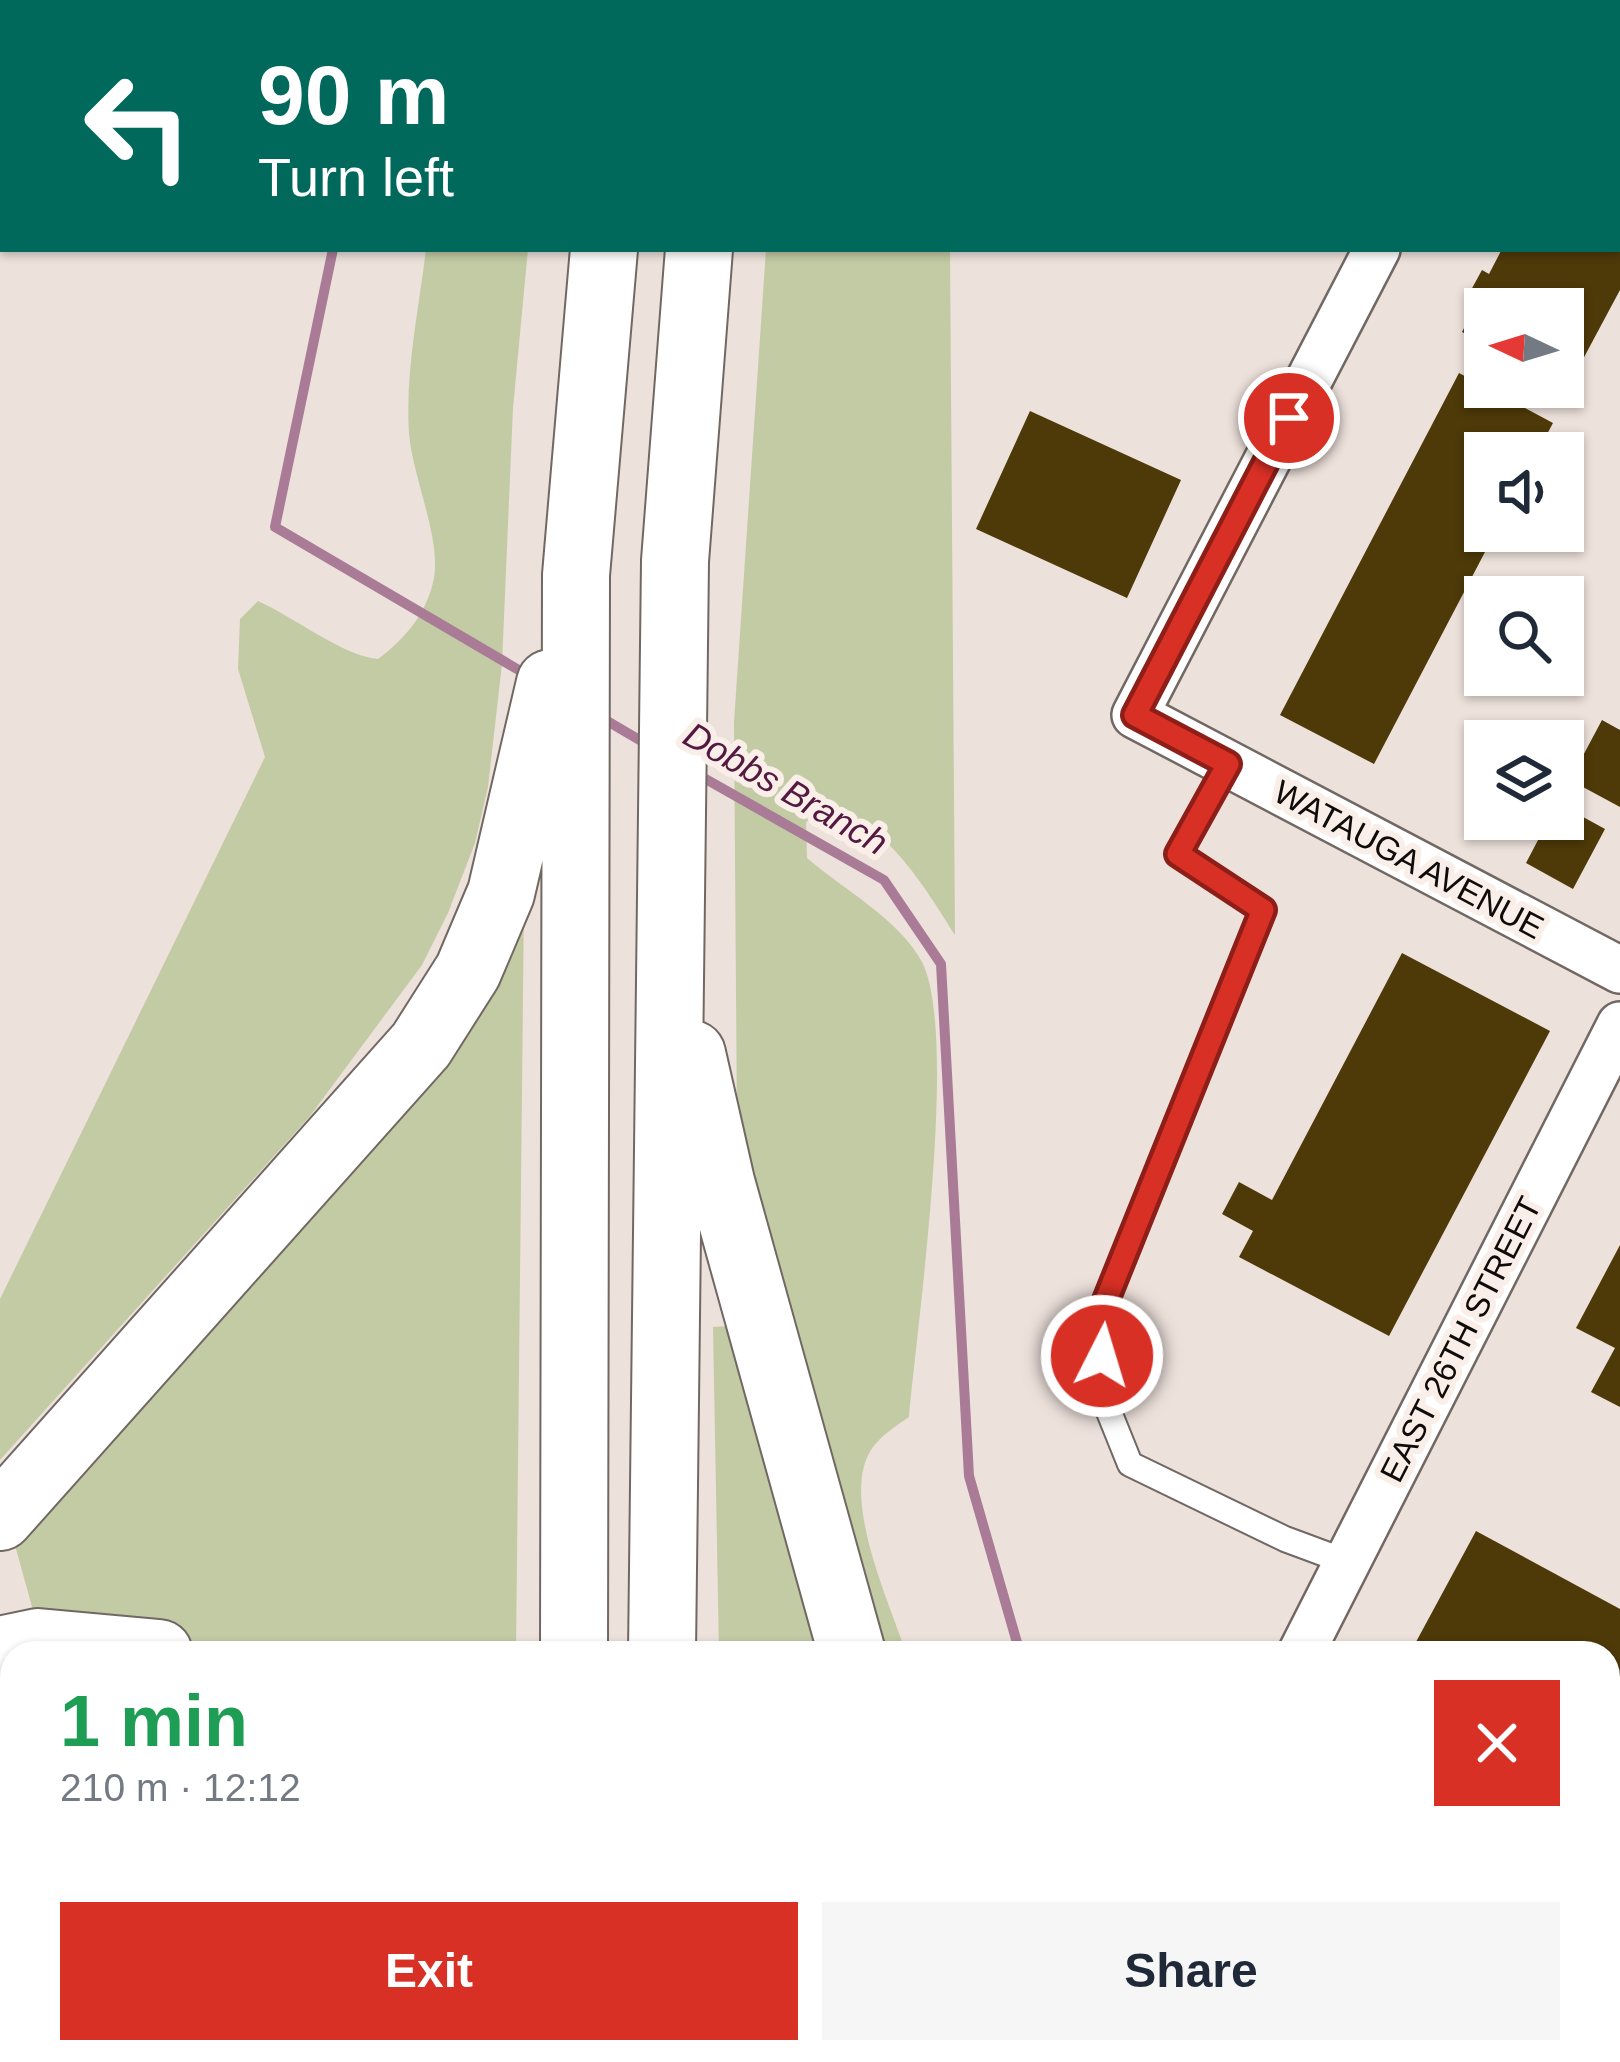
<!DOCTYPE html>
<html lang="en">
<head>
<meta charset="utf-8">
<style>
	body { margin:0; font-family:Arial,sans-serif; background:#f6f6f7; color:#1f2937; height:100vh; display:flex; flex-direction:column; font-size:45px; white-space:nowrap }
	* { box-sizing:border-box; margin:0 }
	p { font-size:39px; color:#747a83 }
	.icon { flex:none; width:66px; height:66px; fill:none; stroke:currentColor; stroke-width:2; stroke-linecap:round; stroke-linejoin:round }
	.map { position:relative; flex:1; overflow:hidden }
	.drawer { position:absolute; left:0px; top:1641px; width:1620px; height:423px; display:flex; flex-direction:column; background:#fff; border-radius:36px 36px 0 0; box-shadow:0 3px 9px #0004 }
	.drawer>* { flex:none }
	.banner { position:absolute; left:0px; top:0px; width:1620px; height:252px; box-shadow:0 3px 9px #0004; background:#00695c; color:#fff; overflow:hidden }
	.needle { width:78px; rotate:274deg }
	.fabs { position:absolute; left:1464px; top:288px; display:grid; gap:24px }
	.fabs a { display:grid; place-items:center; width:120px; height:120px; border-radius:0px; background:#fff; box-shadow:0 3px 9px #0004; font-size:60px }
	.pin { position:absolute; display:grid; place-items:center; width:102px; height:102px; color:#fff; margin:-51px; border:6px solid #fff; border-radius:50%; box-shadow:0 3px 12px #0007 }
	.me { position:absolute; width:132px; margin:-66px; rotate:5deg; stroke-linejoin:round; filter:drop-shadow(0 0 9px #0008) }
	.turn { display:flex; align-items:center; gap:42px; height:252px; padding:0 60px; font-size:54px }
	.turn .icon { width:156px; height:156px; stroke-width:2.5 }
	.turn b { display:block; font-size:84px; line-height:102px }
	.round { display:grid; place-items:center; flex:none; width:126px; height:126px; border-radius:0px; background:#f6f6f7 }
	.overview { display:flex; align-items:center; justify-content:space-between; height:204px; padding:0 60px }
	h1 { font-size:72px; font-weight:700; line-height:90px; color:#1e9e55 }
	.button { display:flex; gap:24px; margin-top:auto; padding:24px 60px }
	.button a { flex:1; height:138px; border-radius:0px; background:#d93025; color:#fff; font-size:48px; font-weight:700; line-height:138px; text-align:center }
	.button a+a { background:#f6f6f7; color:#1f2937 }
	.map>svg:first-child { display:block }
	.green { fill:#c3cba5 }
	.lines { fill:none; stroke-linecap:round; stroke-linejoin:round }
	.stream { stroke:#aa7b97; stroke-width:10 }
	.building { fill:#4e3908 }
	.lane-casing { stroke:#726863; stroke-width:28 }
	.street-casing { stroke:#726863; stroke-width:50 }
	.highway-casing { stroke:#726863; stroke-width:70 }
	.lane { stroke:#fff; stroke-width:24 }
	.street { stroke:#fff; stroke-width:45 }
	.highway { stroke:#fff; stroke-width:66 }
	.route-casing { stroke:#8d1f18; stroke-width:30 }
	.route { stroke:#d93025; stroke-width:21 }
	.labels { text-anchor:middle; stroke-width:12; stroke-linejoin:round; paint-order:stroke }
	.street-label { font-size:33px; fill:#0e0b09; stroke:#faeee8 }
	.water-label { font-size:36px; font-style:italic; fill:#531940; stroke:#faeee8 }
</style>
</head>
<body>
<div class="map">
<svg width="1620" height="2062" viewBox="0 0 1620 2062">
	<rect width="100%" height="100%" fill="#ede1db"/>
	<path class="green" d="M426,249h102l-15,159 -11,256 -14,123 -13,56 -27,70 -26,52 -112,151 -310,344v-161l265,-542 -27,-88 2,-50 18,-18c36,16 85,55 120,58 28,-21 49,-46 56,-81 7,-40 -22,-103 -25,-145 -4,-62 10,-124 17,-184z
		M766,249h184l5,686c-26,-41 -89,-151 -149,-113l1,36c36,31 93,62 115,104 37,73 -5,363 -13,455 -13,9 -27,18 -36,30 -35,47 17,156 33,206h-31l-138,-525 -3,-406z
		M524,902l-8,751h-284l-106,-28h-89l-24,-87z
		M741,1325l90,328h-112l-6,-326z
		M12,1682v370h459l3,10h-474v-374z
		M725,2052h214l3,10h-217z"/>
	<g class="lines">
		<path class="stream" d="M384,0v3
			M333,249l-58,278 254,149
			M597,715l51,30
			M695,773l189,107 57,84 28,512 51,177
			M1214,2052l6,10"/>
	</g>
	<path class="building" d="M1502,249h118v41l-53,99 -4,-80h-78v35l-23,-12 13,-25 -10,-6 17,-31 7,4z
		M1459,373l94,50 -16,30h-52v78h11l-122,233 -94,-49z
		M1030,411l151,69 -54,118 -151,-69z
		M1602,720l18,10v77l-50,-27z
		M1563,806l42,23 -32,60 -47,-26 23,-44h14z
		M1402,953l148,78 -161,305 -150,-79 14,-26 -31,-17 17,-32 33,18z
		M1620,1245v162l-29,-15 24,-44 -39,-20z
		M1476,1531l144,78v170l-12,-6v-120h-198z"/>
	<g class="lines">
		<g class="lane-casing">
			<path id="lane" d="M1227,764l-49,90 85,55 -163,406 3,82 27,67 155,75 62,23"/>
		</g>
		<g class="street-casing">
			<path id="street" d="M1505,3l2,-3
				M1377,249l-242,466 485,255
				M1301,1653l319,-628
				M1608,1867l12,6"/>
		</g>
		<g class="highway-casing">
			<path id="highway" d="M639,3v-3
				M733,3l1,-3
				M692,1054l29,128 131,471
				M0,1517l421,-472 47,-74 33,-78 49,-210
				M0,1650l38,-8 121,11
				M574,1653l2,-1078 28,-326
				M662,1653l13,-1092 24,-312
				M503,2052l4,10
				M963,2052l3,10
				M565,2062v-10
				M660,2062v-10"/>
		</g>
		<use href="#lane" class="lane"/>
		<use href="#street" class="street"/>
		<use href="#highway" class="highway"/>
	</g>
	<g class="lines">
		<g class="route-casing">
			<path id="route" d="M1102,1356l-2,-41 163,-405 -85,-56 50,-90 -93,-49 154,-297"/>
		</g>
		<use href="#route" class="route"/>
	</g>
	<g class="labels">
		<g class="street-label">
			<text transform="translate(1409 859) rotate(28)" y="12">WATAUGA AVENUE</text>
			<text transform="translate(1460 1339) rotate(-63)" y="12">EAST 26TH STREET</text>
		</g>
		<g class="water-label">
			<text transform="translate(786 788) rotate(30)" y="13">Dobbs Branch</text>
		</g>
	</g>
</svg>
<div class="fabs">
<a><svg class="needle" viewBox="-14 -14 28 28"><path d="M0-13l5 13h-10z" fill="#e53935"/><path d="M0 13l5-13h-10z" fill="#747a83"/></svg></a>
<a><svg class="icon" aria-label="sound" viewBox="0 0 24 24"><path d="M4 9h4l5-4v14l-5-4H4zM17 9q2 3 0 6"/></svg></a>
<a><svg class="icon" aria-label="search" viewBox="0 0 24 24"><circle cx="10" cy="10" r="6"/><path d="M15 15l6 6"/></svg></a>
<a><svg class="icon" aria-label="layers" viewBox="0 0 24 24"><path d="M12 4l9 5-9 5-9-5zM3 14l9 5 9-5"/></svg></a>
</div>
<div class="pin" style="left:1289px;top:418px;background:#d93025"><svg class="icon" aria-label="arrive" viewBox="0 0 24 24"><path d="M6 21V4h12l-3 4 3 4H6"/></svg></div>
<svg class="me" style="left:1102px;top:1356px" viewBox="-20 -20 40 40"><circle r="17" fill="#d93025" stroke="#fff" stroke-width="3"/><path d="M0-11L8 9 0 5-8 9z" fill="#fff"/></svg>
<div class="banner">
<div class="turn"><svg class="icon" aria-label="left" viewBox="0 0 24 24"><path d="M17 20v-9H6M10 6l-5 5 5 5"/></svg><div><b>90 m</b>Turn left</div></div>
</div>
<section class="drawer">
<div class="overview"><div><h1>1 min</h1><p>210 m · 12:12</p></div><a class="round" style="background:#d93025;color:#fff"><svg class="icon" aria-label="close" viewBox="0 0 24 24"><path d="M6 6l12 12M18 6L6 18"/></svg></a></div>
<div class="button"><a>Exit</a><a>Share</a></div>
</section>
</div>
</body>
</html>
